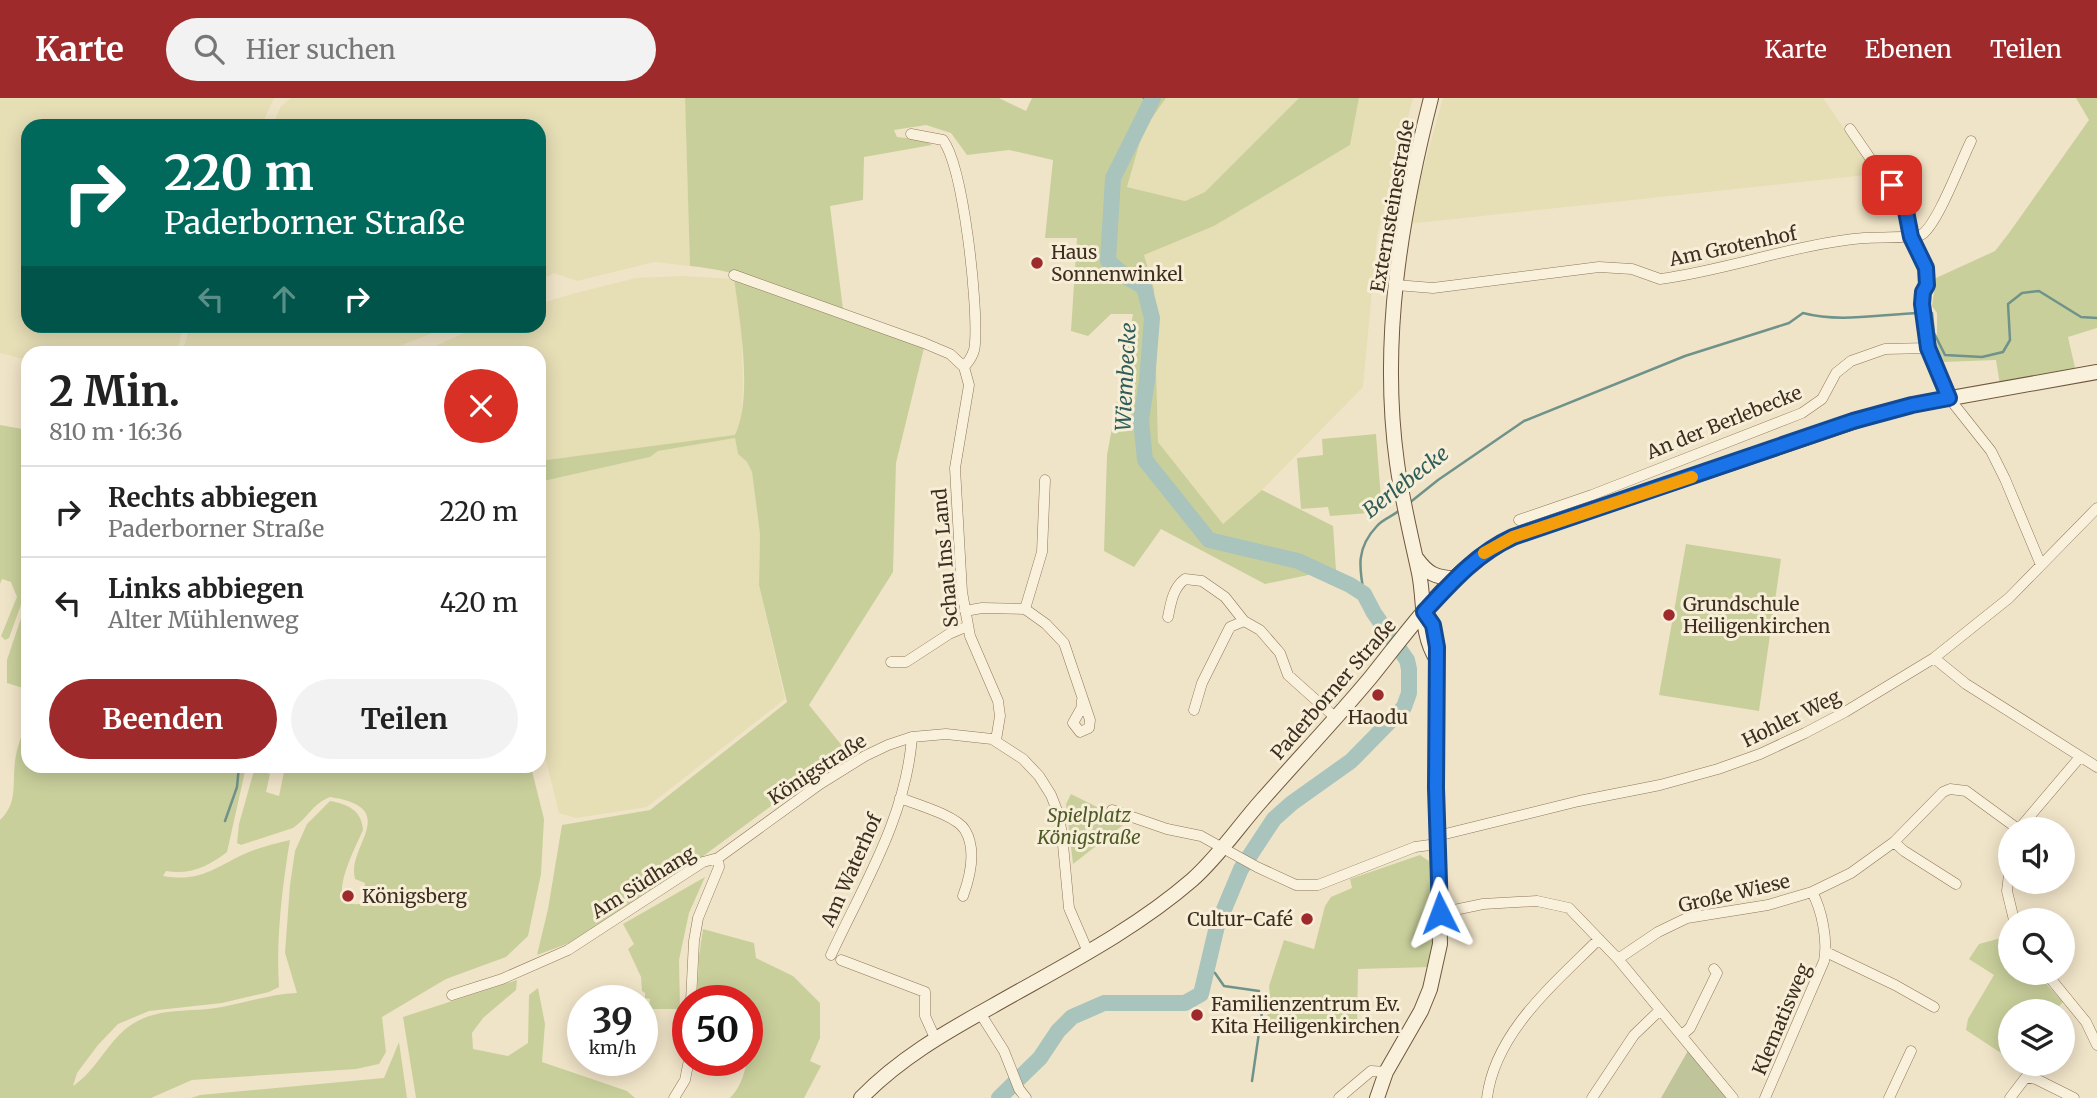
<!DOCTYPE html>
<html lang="de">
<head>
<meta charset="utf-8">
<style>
	body { margin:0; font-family:Merriweather,serif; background:#f2f2f2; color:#222; height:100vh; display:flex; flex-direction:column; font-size:26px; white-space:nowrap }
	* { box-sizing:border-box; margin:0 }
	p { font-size:23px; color:#767676 }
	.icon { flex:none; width:38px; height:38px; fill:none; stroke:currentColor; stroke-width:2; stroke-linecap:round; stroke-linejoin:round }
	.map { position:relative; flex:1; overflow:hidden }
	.sheet { position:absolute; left:21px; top:248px; width:525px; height:427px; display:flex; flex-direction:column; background:#fff; border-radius:21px; box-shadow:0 4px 18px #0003 }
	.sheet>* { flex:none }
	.top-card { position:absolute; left:21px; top:21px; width:525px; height:214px; border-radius:21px; box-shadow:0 4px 18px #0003; background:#00695c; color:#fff; overflow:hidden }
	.controls { position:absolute; left:1998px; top:719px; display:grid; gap:14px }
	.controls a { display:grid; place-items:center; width:77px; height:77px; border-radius:50%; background:#fff; box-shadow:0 4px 18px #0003; font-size:35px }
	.speed { position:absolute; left:567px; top:887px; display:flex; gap:14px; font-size:35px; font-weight:700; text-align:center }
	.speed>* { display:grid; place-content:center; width:91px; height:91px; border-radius:50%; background:#fff; box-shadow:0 4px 18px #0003; line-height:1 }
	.speed small { font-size:18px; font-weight:400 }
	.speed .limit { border:10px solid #d22; background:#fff; color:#111 }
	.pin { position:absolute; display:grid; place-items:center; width:60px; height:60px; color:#fff; margin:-30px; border-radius:14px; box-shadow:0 4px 10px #0006 }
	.me { position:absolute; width:77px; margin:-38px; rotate:357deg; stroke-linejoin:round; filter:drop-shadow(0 0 5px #0008) }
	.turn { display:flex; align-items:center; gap:24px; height:147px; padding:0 28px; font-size:32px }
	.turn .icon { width:91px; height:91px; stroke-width:2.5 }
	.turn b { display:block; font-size:49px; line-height:60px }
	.lanes { display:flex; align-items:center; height:66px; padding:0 28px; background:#0003; justify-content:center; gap:35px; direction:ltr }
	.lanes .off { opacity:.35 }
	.round { display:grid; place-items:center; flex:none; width:74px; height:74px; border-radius:37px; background:#f2f2f2 }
	.headline { display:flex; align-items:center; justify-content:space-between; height:119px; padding:0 28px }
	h1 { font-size:42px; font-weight:700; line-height:52px }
	.cta { display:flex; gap:14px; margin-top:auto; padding:14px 28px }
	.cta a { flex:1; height:80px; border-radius:42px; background:#9e2a2b; color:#fff; font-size:28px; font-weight:700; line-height:80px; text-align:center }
	.cta a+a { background:#f2f2f2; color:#222 }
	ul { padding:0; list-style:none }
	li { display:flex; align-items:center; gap:21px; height:91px; padding:0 28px; border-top:2px solid #e0e0e0 }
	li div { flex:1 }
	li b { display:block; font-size:26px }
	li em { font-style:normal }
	header { display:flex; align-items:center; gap:42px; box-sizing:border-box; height:98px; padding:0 35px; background:#9e2a2b; color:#fff }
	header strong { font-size:33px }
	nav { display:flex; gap:38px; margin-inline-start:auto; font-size:24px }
	.search { width:490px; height:63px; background:#f2f2f2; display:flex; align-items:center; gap:18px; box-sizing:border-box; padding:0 24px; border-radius:38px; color:#767676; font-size:26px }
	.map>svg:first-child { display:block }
	.farmland { fill:#e6deb5 }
	.green { fill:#c9cf9b }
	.cemetery { fill:#bfc49a }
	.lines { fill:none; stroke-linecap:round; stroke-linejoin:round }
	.stream { stroke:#6f938a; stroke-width:2.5 }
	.river { stroke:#a9c4bc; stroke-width:16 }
	.minor-casing { stroke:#8d765c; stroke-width:11 }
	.secondary-casing { stroke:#6f573f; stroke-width:16 }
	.minor { stroke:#faf1dc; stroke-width:10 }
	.secondary { stroke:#faf1dc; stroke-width:14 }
	.route-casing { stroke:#114b97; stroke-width:18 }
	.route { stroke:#1a73e8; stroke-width:12 }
	.slow { stroke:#f59e0b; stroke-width:12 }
	.poi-dot { fill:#9e2a2b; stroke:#f7eed8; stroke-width:2.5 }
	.labels { text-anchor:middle; stroke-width:6; stroke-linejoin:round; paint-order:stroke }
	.street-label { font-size:19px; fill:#3d2e20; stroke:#f7eed8 }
	.poi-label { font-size:19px; fill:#3d2e20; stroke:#f7eed8; text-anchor:start }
	.park-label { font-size:19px; font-style:italic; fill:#4d5a26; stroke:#f7eed8 }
	.water-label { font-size:21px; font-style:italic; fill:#2f5d5a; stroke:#f7eed8 }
</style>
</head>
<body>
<header>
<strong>Karte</strong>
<div class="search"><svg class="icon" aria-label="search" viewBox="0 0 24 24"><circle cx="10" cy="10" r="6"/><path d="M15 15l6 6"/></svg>Hier suchen</div>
<nav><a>Karte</a><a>Ebenen</a><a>Teilen</a></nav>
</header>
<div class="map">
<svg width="2097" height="1000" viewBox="0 0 2097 1000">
	<rect width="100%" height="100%" fill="#f0e4c8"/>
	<path class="farmland" d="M0,0h274l-13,28h-233v200h154l-4,27 -150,1v6l-28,-7z
		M291,0h394l5,168 -36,-4 -77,19 -23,-8 -15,8v-155h-267l9,-20z
		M1166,0h133l-94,94 -20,9 -58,-14 16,-56z
		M1359,0h54l-36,138 -14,151 -101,103 -39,34 -65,-82 -4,-153 -10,-34 70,-29 136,-81z
		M1443,0h380l52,76 -467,50z
		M682,178l52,3 8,53 1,56 -2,36 -6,12 -196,25v-107h-122l63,-28h59v-22l33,-10 64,-16z
		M190,228h259l-66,27h-201z
		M735,340l3,16 9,8 5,10 8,62 -1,51 26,114 -138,108 -71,11 -17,-5 -20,-81v-250l111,-25 8,-6z"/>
	<path class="green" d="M685,0h314l27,13 6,-13h134l-23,33 -16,56 58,14 20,-9 94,-94h60l-9,47 -136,81 -70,29 10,34 4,153 65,82 39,-34 71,36 4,59 -19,-12 -53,11 -104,-55 -27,38 -30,-16 3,-96 26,-141h-22l-23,22 -17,-5 6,-93h-32l8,-78 -44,-10 -42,5 -16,-22 -25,-8 -32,5 3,7 27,3 8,5 -68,12 -1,43 -33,6 13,103c-50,-17 -100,-38 -153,-43z
		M2076,0h21v230l-29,9 8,35 -76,13 -4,-25 -53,2 -6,-16v-33l-5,-7 4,-28 59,-27 14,-18 80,-113z
		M734,181l190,69 -28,115 -3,109 -84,133 43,53 -51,26 -114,84 -115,74 -35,13 11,-46 14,-84 88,-15 137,-108 -28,-117 1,-51 -8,-62 -5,-10 -9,-8 -3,-16 -77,13 -8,6 -111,25v-21l196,-26c18,-37 5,-115 -1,-156z
		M0,327l28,5v155l-19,53 -4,2 -4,-4 16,-39 -6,-15 -9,-3 -2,5z
		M1376,336l6,78 -52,4 -2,-9 -27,2 -4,-51 26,-3 -1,-16z
		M1686,446l95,15 -22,152 -100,-16z
		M28,499v27h-3l-4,12 7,3v47l-5,2 -16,-5v-23z
		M28,621v47l218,1 -19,85c-19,15 -38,23 -61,19l-3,5c36,6 48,-6 79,-21 15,-7 31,-11 48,-15 -8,48 -14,99 -11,147l-10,5 -47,11 -73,8 -31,13 -20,21 -21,28 -4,13c23,-15 33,-42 55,-59 28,-21 62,-14 94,-20 25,-5 50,-13 75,-14l-12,-40 5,-68 5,-34 12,-27 23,-23c17,3 32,9 33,29 -5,12 -32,63 -16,72 4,3 11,2 16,2l2,-21 -10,-4c-9,-33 48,-71 -25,-82 -18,7 -22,21 -37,31l-52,17 -4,-2 2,-19 16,-57h3l-1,3 13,4 -4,18 13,4 6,-29h246l13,52 -3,55 -13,62 -22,21 -60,22 -64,38 4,35 -7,12 -23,5 -164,11 -41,18h-151v-278c18,-17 12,-35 15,-58 1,-13 8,-31 13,-43z
		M1071,696l56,28 -54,42 -7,-60z
		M1420,757l9,6 3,5 4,45 -4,56 -74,2 -1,60 -94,-1 8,-23 -2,-19 15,-46 30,9 11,-43 6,-9 21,-9 -2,-9z
		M705,779l-16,36 -10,47 1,49h-31l1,-10 -5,-1v-5l-3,-2 -1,-14 -13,-28 6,-5 -11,-20z
		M703,831l51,14 2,15 37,18 27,27v35l-10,23 11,5 -17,32h-74c24,-25 17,-64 17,-97h-50l2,-45z
		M2005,839l6,9v27h25l27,29 -9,9 -43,1 -1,47 -44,-29 2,-11 26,-44 -25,-16 10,-15z
		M517,882l-1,10 -33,28 -11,15 1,16 35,7 20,-13 1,-48 9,-7 7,36 -3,38 85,29 8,7h-219l-13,-81z
		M399,944l8,56h-216l9,-3 184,-17z"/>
	<path class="cemetery" d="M1689,951l38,49h-66z"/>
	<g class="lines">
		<path class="stream" d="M1144,0l6,5
			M1926,215h6l2,20 11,22 37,2 21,-5 7,-12 -2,-36 14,-11 17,-2 42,26 16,1
			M1408,406l30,-24 86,-59 161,-65 104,-33 14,-10c37,10 78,1 117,0
			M1364,496c-5,-27 -8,-46 13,-68 6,-7 16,-10 23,-16
			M225,723l12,-34 2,-21
			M1206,872l9,3 9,13 35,5
			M1252,983l11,-76"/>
		<path class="river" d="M999,1000l41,-40 18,-27 14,-14 32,-14h81l16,-9 16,-68 24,-57 33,-50 18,-16 59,-42 53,-54 5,-14v-24l-2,-9 -33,-47 -10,-19 -14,-9 -52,-24 -89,-21 -64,-80 -4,-40 6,-40 5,-62 -8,-31 -19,-11 -17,-15 5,-83 40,-80"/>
		<g class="minor-casing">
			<path id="minor" d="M1850,31l31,45 22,22 8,42 15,30 1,17 -4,7 -2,12 7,44 21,50 42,53 14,28 36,86
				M911,36l32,6c21,29 35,165 32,203 0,10 -5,17 -11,24l5,18 -14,83 7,124 8,44 28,65 2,15 -4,24
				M734,177l190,68 26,11 14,13
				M1396,187l37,3 166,-21 33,2 28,10c68,-9 135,-35 204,-41 11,-1 51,0 57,-3 16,-9 40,-74 50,-94
				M1519,422l73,-25 210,-82 20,-14 14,-26 15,-12 34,-12 43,-1
				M1025,511l21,15 18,19 26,77 -1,8 -9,4 -7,-9 9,-16v-7
				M965,513l17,-3 43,1 17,-57 3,-72
				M1168,519c3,-15 5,-29 17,-38l17,2 23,16 19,24 16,9 20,23 8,22 48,43
				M1934,560l32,26 131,83
				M891,564h15l43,-28 19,-8
				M1194,612l8,-27 28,-56 14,-6
				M900,700c16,6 57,18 65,32 12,20 5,47 -2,66
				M1112,712l55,19 34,7 56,31 39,18h22l97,-38 22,-3
				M2018,732l62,-73
				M1437,738l142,-35 81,-16 58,-16 42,-15 45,-21 40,-21 89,-54 75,-60 88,-90
				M1894,744l10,9 52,33
				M2011,760l-4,33 7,29
				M1440,815l43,-9 54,-3 32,7 49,51 115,139
				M1826,854l69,33 39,22
				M831,857c33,-71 75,-138 81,-218
				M1618,861l40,-27 29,-14 81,-13 44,-13 39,-19 43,-31 49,-50 7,-3 16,2 52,38
				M841,862l84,32v24l10,22
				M2046,875l40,49 11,23
				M452,897l50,-16 66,-29 135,-88 15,-4 102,-74 45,-28 23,-11 24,-8 34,-3 46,5 31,20 16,17 12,19 7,18 4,21 7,74 19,44
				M691,903l3,-60 4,-23 21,-51 -1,-9
				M980,915l24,38 15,38 7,9
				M1682,937l8,-7 27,-55 -3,-4
				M674,1000l11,-18 4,-20
				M1339,1000l32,-27 15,1
				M1487,1000c8,-66 68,-115 112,-159
				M1592,1000l42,-63 26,-25
				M1765,1000l59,-137c4,-20 -2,-51 -12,-69
				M1889,1000l22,-47
				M2010,1000l16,-21 10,2 38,19"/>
		</g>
		<g class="secondary-casing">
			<path id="secondary" d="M1431,0c-30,118 -51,242 -34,365 5,37 14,73 22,110 6,29 1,61 18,87
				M1417,461c10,14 19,19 37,19
				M861,1000c38,-39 83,-65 130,-91 68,-39 141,-75 201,-127 27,-24 46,-53 70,-80 36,-41 74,-81 109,-123 39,-48 84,-115 142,-140l367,-124 32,-8 185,-33
				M1377,1000l9,-26 35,-61 9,-22 10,-45 -4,-156 1,-141 -4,-22 -8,-12"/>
		</g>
		<use href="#minor" class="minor"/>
		<use href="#secondary" class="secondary"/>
	</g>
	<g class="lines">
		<g class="route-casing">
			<path id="route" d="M1440,815l-4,-125 1,-141 -4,-22 -9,-13c27,-29 52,-58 89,-75l340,-116 59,-16 37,-7 -21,-50 -6,-44 1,-12 4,-7 -1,-17 -15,-31 -8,-41 -11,-11"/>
		</g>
		<use href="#route" class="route"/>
		<path class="slow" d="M1484,455l29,-16 179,-60"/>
	</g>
	<g class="poi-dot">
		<circle cx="1037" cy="165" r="7"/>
		<circle cx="1669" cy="517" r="7"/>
		<circle cx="1378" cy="597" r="7"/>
		<circle cx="348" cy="798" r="7"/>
		<circle cx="1307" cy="821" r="7"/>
		<circle cx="1197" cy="917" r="7"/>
	</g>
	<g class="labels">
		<g class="street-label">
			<text transform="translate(1392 108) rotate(-80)" y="7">Externsteinestraße</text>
			<text transform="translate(1733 148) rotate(-12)" y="7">Am Grotenhof</text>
			<text transform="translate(1724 324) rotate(-22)" y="7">An der Berlebecke</text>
			<text transform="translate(945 460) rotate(-95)" y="7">Schau Ins Land</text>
			<text transform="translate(1333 591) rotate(-49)" y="7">Paderborner Straße</text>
			<text transform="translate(1791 620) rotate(-26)" y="7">Hohler Weg</text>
			<text transform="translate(817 671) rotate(-33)" y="7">Königstraße</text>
			<text transform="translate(851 772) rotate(-66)" y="7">Am Waterhof</text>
			<text transform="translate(643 784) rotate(-32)" y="7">Am Südhang</text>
			<text transform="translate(1734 795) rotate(-13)" y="7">Große Wiese</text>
			<text transform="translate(1781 921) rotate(-67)" y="7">Klematisweg</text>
		</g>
		<g class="poi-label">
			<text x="1051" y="161">Haus<tspan x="1051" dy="22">Sonnenwinkel</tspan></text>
			<text x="1683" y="513">Grundschule<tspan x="1683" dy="22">Heiligenkirchen</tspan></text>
			<text x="1378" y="626" text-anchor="middle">Haodu</text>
			<text x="362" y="805">Königsberg</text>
			<text x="1293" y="828" text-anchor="end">Cultur-Café</text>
			<text x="1211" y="913">Familienzentrum Ev.<tspan x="1211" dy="22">Kita Heiligenkirchen</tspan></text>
		</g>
		<g class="park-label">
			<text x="1089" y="724">Spielplatz<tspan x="1089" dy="22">Königstraße</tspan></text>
		</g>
		<g class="water-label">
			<text transform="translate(1126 279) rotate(-87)" y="7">Wiembecke</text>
			<text transform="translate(1406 384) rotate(-38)" y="7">Berlebecke</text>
		</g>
	</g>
</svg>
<div class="controls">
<a><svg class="icon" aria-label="sound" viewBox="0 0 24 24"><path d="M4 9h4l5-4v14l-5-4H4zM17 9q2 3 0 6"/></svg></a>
<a><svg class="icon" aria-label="search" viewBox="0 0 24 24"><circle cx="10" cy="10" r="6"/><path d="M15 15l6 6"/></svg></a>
<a><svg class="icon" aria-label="layers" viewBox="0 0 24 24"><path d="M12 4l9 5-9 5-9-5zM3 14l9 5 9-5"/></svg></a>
</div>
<div class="speed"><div>39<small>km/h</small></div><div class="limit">50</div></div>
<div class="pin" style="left:1892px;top:87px;background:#d93025"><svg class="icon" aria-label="arrive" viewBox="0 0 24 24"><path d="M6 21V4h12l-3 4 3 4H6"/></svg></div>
<svg class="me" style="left:1440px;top:815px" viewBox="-20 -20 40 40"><path d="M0-17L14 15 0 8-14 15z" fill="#1a73e8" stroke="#fff" stroke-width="4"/></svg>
<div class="top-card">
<div class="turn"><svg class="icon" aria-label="right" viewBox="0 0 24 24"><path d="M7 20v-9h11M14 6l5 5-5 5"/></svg><div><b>220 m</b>Paderborner Straße</div></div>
<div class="lanes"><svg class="icon off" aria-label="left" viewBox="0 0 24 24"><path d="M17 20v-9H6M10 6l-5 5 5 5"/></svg><svg class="icon off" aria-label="ahead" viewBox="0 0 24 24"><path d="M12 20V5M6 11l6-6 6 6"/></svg><svg class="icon" aria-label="right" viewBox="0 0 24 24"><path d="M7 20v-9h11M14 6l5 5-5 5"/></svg></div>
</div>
<section class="sheet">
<div class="headline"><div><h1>2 Min.</h1><p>810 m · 16:36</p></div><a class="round" style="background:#d93025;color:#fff"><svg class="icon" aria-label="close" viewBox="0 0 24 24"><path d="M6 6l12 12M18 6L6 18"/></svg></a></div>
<ul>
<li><svg class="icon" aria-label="right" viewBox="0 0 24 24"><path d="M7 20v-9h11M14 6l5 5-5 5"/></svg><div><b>Rechts abbiegen</b><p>Paderborner Straße</p></div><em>220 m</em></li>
<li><svg class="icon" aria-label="left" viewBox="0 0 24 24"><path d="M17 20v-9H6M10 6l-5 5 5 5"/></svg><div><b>Links abbiegen</b><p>Alter Mühlenweg</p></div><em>420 m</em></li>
</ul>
<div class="cta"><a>Beenden</a><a>Teilen</a></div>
</section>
</div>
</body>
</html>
